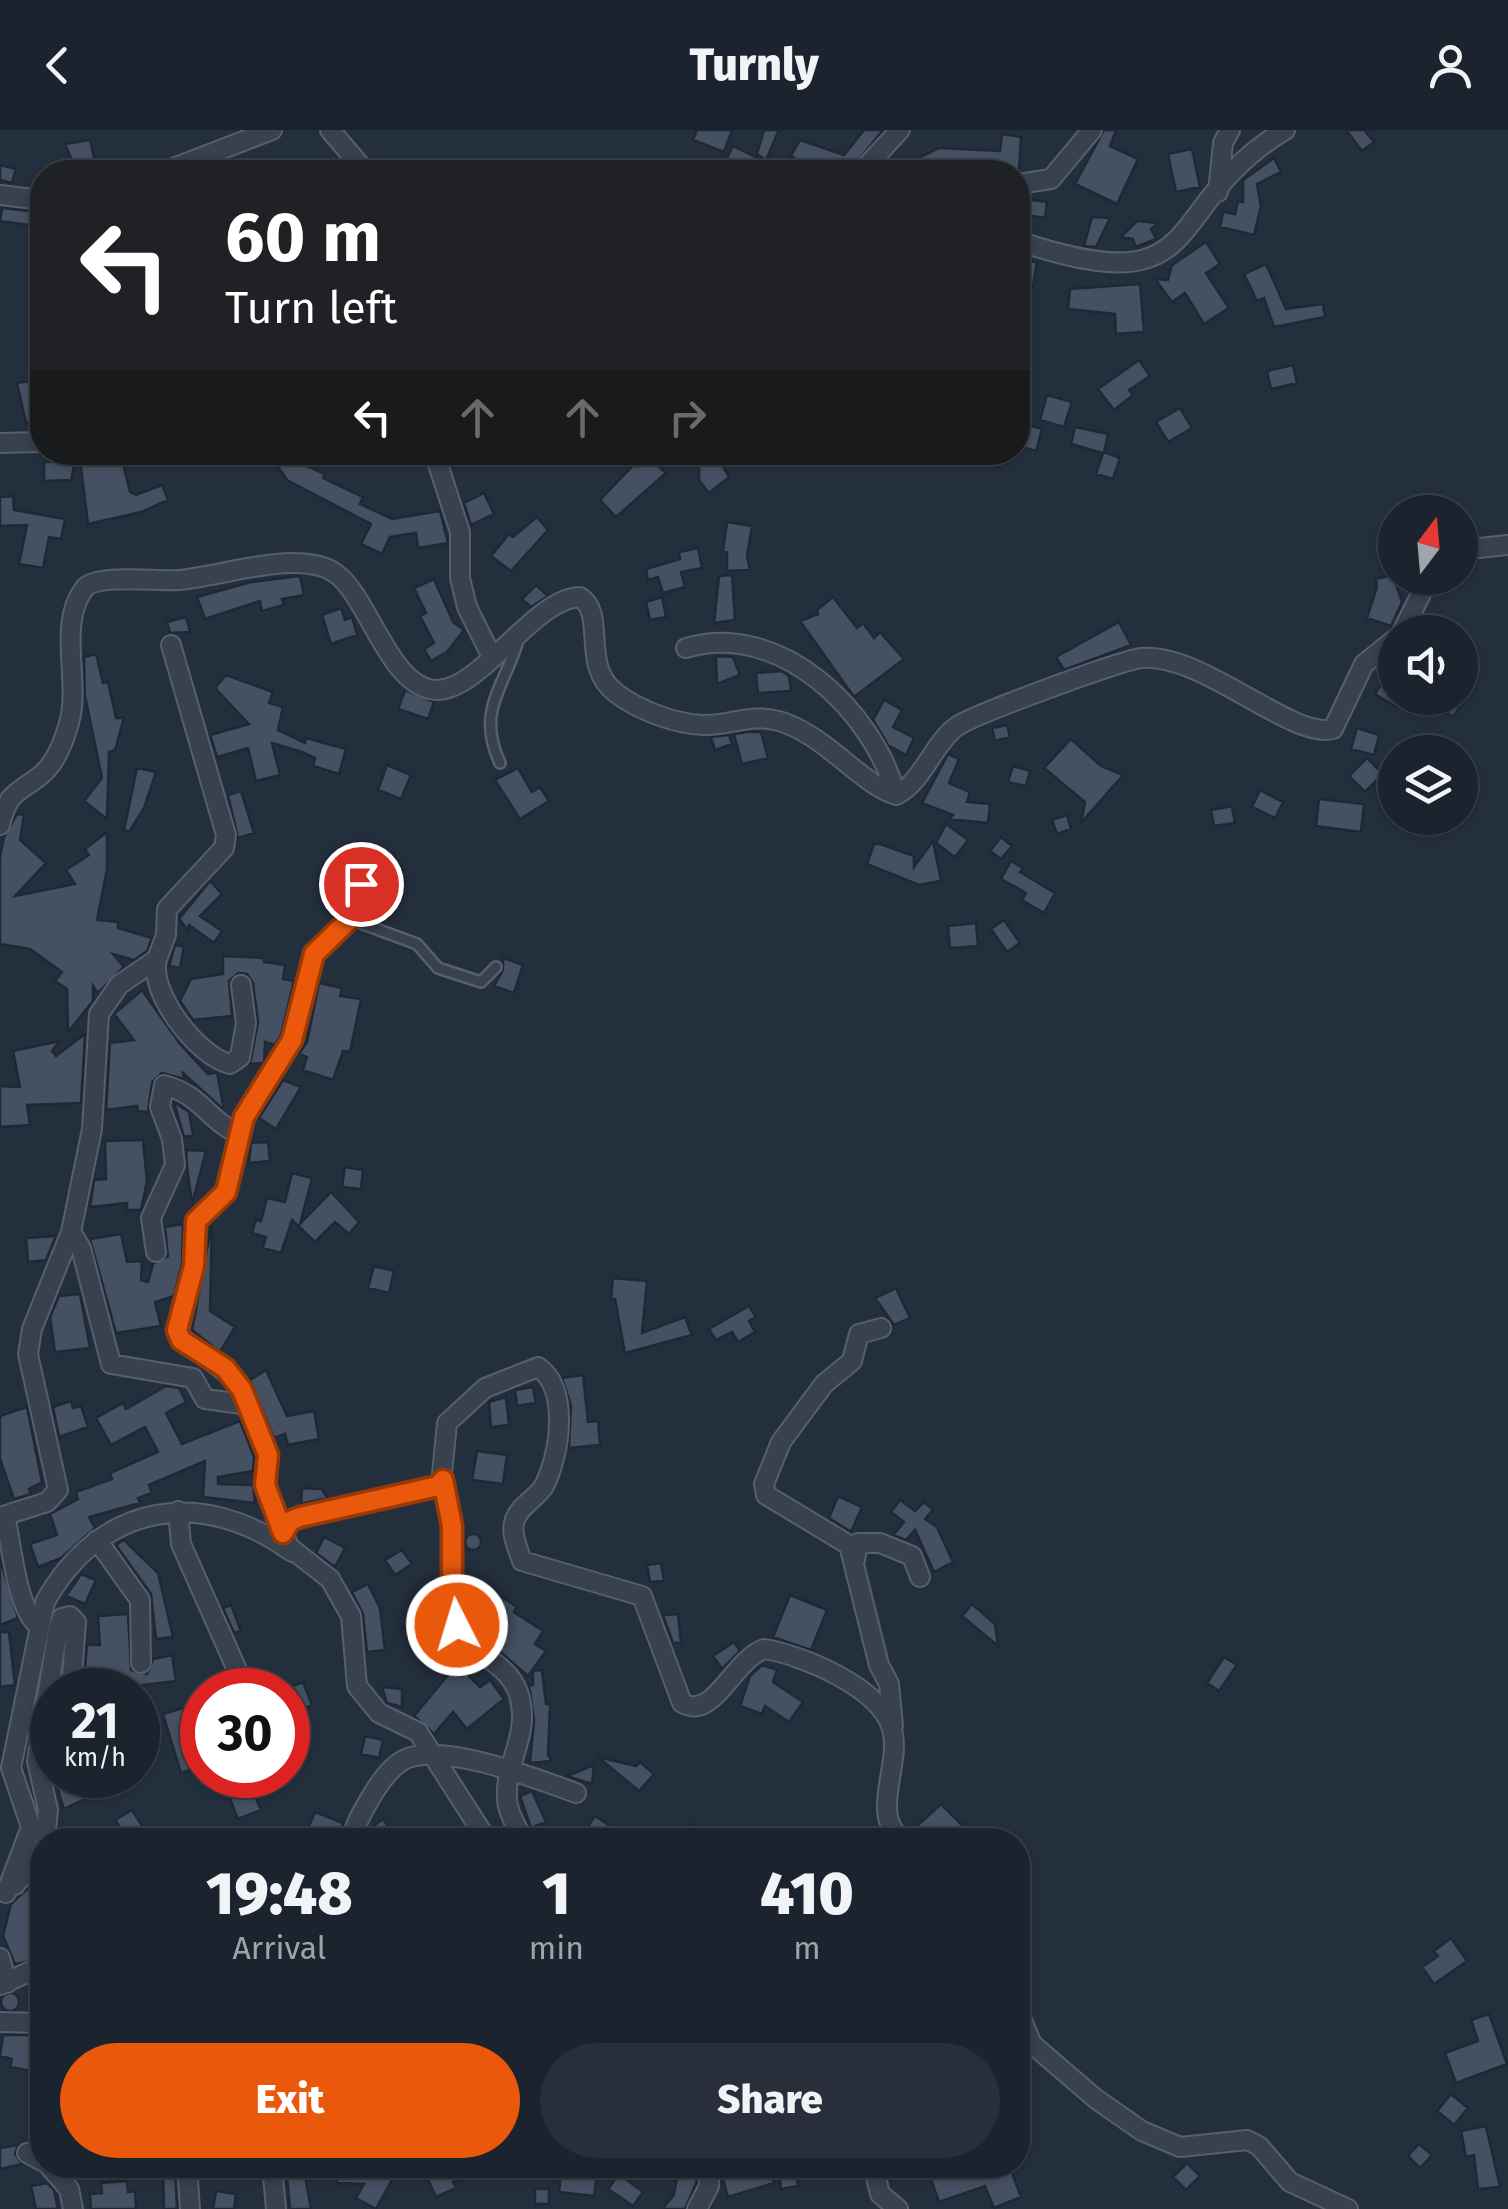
<!DOCTYPE html>
<html lang="en">
<head>
<meta charset="utf-8">
<style>
	body { margin:0; font-family:"Fira Sans",sans-serif; background:#282f3a; color:#f1f3f6; height:100vh; display:flex; flex-direction:column; font-size:38px; white-space:nowrap }
	* { box-sizing:border-box; margin:0 }
	p { font-size:32px; color:#a0a4aa }
	.icon { flex:none; width:55px; height:55px; fill:none; stroke:currentColor; stroke-width:2; stroke-linecap:round; stroke-linejoin:round }
	.map { position:relative; flex:1; overflow:hidden }
	.sheet { position:absolute; left:30px; top:1698px; width:1000px; height:350px; display:flex; flex-direction:column; background:#1b232e; border-radius:40px; box-shadow:0 2px 8px #0004,0 0 0 2px #39404a }
	.sheet>* { flex:none }
	.top-card { position:absolute; left:30px; top:30px; width:1000px; height:305px; border-radius:40px; box-shadow:0 2px 8px #0004,0 0 0 2px #39404a; background:#202124; color:#fff; overflow:hidden }
	.needle { width:65px; rotate:16deg }
	.tools { position:absolute; left:1378px; top:365px; display:grid; gap:20px }
	.tools a { display:grid; place-items:center; width:100px; height:100px; border-radius:50%; background:#1b232e; box-shadow:0 2px 8px #0004,0 0 0 2px #39404a; font-size:50px }
	.speed { position:absolute; left:30px; top:1538px; display:flex; gap:20px; font-size:50px; font-weight:700; text-align:center }
	.speed>* { display:grid; place-content:center; width:130px; height:130px; border-radius:50%; background:#1b232e; box-shadow:0 2px 8px #0004,0 0 0 2px #39404a; line-height:1 }
	.speed small { font-size:25px; font-weight:400 }
	.speed .limit { border:15px solid #d22; background:#fff; color:#111 }
	.pin { position:absolute; display:grid; place-items:center; width:85px; height:85px; color:#fff; margin:-42px; border:5px solid #fff; border-radius:50%; box-shadow:0 2px 10px #0007 }
	.me { position:absolute; width:110px; margin:-55px; rotate:355deg; stroke-linejoin:round; filter:drop-shadow(0 0 8px #0008) }
	.turn { display:flex; align-items:center; gap:35px; height:210px; padding:0 30px; font-size:45px }
	.turn .icon { width:130px; height:130px; stroke-width:2.5 }
	.turn b { display:block; font-size:70px; line-height:85px }
	.lanes { display:flex; align-items:center; height:95px; padding:0 30px; background:#0003; justify-content:center; gap:50px; direction:ltr }
	.lanes .off { opacity:.35 }
	.eta { display:flex; justify-content:space-evenly; align-items:center; height:170px; text-align:center }
	.eta b { font-size:60px; font-weight:800; line-height:70px }
	.action { display:flex; gap:20px; margin-top:auto; padding:20px 30px }
	.action a { flex:1; height:115px; border-radius:60px; background:#ea580c; color:#fff; font-size:40px; font-weight:800; line-height:115px; text-align:center }
	.action a+a { background:#282f3a; color:#f1f3f6 }
	header { display:flex; justify-content:space-between; align-items:center; height:130px; padding:0 30px; background:#1b232e; font-size:45px; font-weight:800 }
	.map>svg:first-child { display:block }
	.building { fill:#455162; stroke:#1f2835; stroke-width:2.5 }
	.lines { fill:none; stroke-linecap:round; stroke-linejoin:round }
	.lane-casing { stroke:#565f6c; stroke-width:14 }
	.street-casing { stroke:#565f6c; stroke-width:22 }
	.lane { stroke:#38414e; stroke-width:9 }
	.street { stroke:#38414e; stroke-width:18 }
	.route-casing { stroke:#983908; stroke-width:25 }
	.route { stroke:#ea580c; stroke-width:18 }
</style>
</head>
<body>
<header><svg class="icon" aria-label="back" viewBox="0 0 24 24"><path d="M15 5l-7 7 7 7"/></svg>Turnly<svg class="icon" aria-label="person" viewBox="0 0 24 24"><circle cx="12" cy="8" r="4"/><path d="M4 21q1-7 8-7t8 7"/></svg></header>
<div class="map">
<svg width="1508" height="2079" viewBox="0 0 1508 2079">
	<rect width="100%" height="100%" fill="#242f3e"/>
	<path class="building" d="M697,0h35l-8,22 -31,-12z
		M764,0h15l-13,30 -9,-6z
		M864,0h19l-34,42 -20,-9 -3,7 -18,-4 -17,-10 9,-16 44,15z
		M1104,0h12l-6,16 28,13 -21,45 -42,-20z
		M1346,0h18l10,12 -12,9z
		M1002,4l19,3 -2,34 -59,-7 -15,8h-18l-8,-14 20,-10 61,3z
		M90,10l7,31 -20,1 -12,-28z
		M733,16l23,11 -8,15h-28z
		M1192,19l8,38 -24,5 -8,-38z
		M1274,28l7,14 -24,12 4,22 -7,29 -34,-8 3,-15 12,2 3,-13 5,1v-22z
		M228,30l8,12h-39h2z
		M0,35l16,4 -4,14 -12,-3z
		M1018,68l29,4 -2,16 -27,-4z
		M2,78l36,4 -2,14 -36,-5z
		M1092,87l18,1 -14,29 -12,-1z
		M1137,91l21,2 -7,6 5,10 -20,8 -3,-8 -12,-2z
		M1206,112l14,22 -14,9 23,35 -25,16 -19,-31 -13,9 -17,-23 13,1 4,-15z
		M1018,129l19,3 -4,24 -15,-3z
		M1266,134l20,45 37,-5 2,13 -51,10 -10,-29 -7,3 -13,-27z
		M1140,154l4,48 -28,2 -1,-20 -47,-5 2,-20z
		M1139,230l11,16 -21,14 4,5 -19,15 -16,-21z
		M1293,235l4,18 -26,6 -4,-18z
		M42,249v41l-16,3 -9,-40z
		M1047,265l25,7 -8,25 -24,-7z
		M1180,278l12,20 -24,14 -12,-20z
		M1021,293l21,6 -6,22 -18,-5z
		M1075,297l33,7 -4,18 16,6 -7,21 -17,-5 7,-21 -32,-9z
		M120,322l10,40 6,3 26,-10 6,15 -27,12 -53,12 -8,-65z
		M268,322h22l6,9 29,13 -2,4 40,19 -3,7 32,15 48,-8 8,32 -30,5 -2,-15 -26,4 -8,17 -21,-10 10,-20 -84,-44z
		M699,322h16l14,25 -20,16 -10,-13z
		M645,323l21,20 -50,44 -16,-17z
		M75,331l-4,19 -27,1v-19z
		M484,363l10,21 -23,11 -7,-22z
		M13,366l1,14 51,9 -4,20 -12,-2 -6,31 -24,-4 8,-39 -27,1v-29z
		M537,387l11,13 -37,41 -20,-15 18,-22 4,3z
		M727,392l25,4 -5,30 3,14 -23,1v-19l-4,-1z
		M698,418l4,20 -21,4 4,15 -22,6 -5,-16 -10,3 -2,-11 34,-10 -1,-7z
		M732,445l3,45 -21,3 5,-47z
		M1393,445l9,27 -11,24 -24,-8 10,-31 -1,-8z
		M300,446l4,19 -22,4 2,6 -22,6 -2,-10 -55,18 -8,-22 54,-15z
		M434,449l19,43 11,8 -17,22 -16,9 -7,-12 10,-6 -14,-27 6,-3 -12,-25z
		M536,455l12,11 -17,11 -9,-8z
		M662,467l4,20 -16,3 -4,-18z
		M833,467l24,31 6,-5 11,15 6,-6 24,27 -50,38 -54,-76 18,-7 -1,-4z
		M341,478l4,12 7,-3 5,18 -26,9 -9,-29z
		M186,487l4,15 -20,1 -3,-11z
		M1119,492l12,23 -67,25 -8,-13z
		M96,524l7,29 5,-1 8,36h8l-9,32 -6,2 -2,67 -23,-18 18,-23 -17,-82 -1,-39z
		M716,526l17,1 7,18 -23,9z
		M1395,531v45l-20,-12z
		M782,541l7,5 2,15 -33,2 -2,-20z
		M226,545l47,17 -4,11 14,4 -5,23 27,13 1,-5 40,11 -7,25 -26,-8 2,-8 -13,-6 -30,-9 8,32 -24,6 -8,-33 -31,9 -7,-22 39,-11 -34,-36z
		M405,560l29,12 -6,17 -30,-10z
		M1445,568h21l-13,19 -14,-10z
		M884,570l18,10 -9,17 21,11 -8,17 -18,-10 -15,-25z
		M1007,595l3,12 -15,4 -3,-13z
		M1357,598l22,7 -5,20 -23,-6z
		M748,602h13l7,26 -26,6 -8,-30z
		M729,605l3,9 -17,6 -4,-13z
		M1071,609l30,27 22,9 -42,48 4,-21 -41,-34z
		M948,624l11,5 -10,24 21,9 -3,10 23,2 -2,19 -39,-4 4,-4 -31,-12z
		M1367,628l16,16 -18,18 -16,-16z
		M387,635l24,10 -10,24 -23,-9z
		M1013,636l17,5 -4,15 -18,-4z
		M137,638l19,4 -12,36 -15,24 -5,-2z
		M518,638l14,24 8,-5 9,14 -29,18 -25,-39z
		M1260,660l23,12 -8,16 -23,-11z
		M241,661l13,42 -16,5 -10,-43z
		M1319,669l45,5 -3,28 -45,-6z
		M1232,676l3,17 -21,3 -3,-16z
		M17,684l7,1 -4,25 26,23 -31,33 60,-12 -9,-14 23,-15 -4,-6 22,-17v37l-10,51 21,2v6l34,10 -5,13 -13,9 -21,-6 11,13 -26,26 -5,-7v15l-25,31 -1,-43 -12,-8 7,-9 -32,-23 -30,-5v-87l4,-20z
		M1067,685l4,14 -14,5 -5,-14z
		M946,694l22,16 -13,17 -19,-14z
		M1001,707l11,9 -11,13 -11,-8z
		M933,711l8,40 -22,4 -52,-21 7,-20h6l34,12v11z
		M364,729l16,2 -2,21 -15,-10z
		M1011,731l12,7 -3,4 35,21 -11,20 -22,-13 4,-7 -25,-14z
		M210,751l12,13 -22,22 22,15 -8,12 -25,-18 -1,5 -9,-11z
		M1004,790l16,23 -13,9 -16,-23z
		M976,793l2,23 -28,2 -2,-22z
		M175,815l9,2 -4,21 -11,-2z
		M223,826l41,2v4l21,3 -2,14 11,2 -13,54 -6,10 -10,-3 -1,21 -14,1 8,-42 -5,-39 -6,-9 -9,-1 -9,8 3,35 -39,4 -13,-19 11,-22 32,-5z
		M503,828l20,7 -9,28 -20,-7 9,-16z
		M319,853l23,5 -2,8 21,3 -11,53 -7,-1 -10,29 -30,-10 4,-13 -8,-3 8,-12z
		M142,860l38,54 28,30 9,-2 7,38 -41,-37 1,6 -22,-6 -10,9 -4,30 -10,-1 -1,-5 -31,4 4,-67 24,-3 -20,-26z
		M85,904l-4,69 -54,2 3,20 -30,2v-41l20,1 -7,-36 47,-10 -8,10 4,5z
		M283,950l18,7 -25,42 -17,-11z
		M174,972l15,10 4,23 -9,2z
		M143,1010l4,41 -6,29h-14v-7l-37,4 4,-27 12,-1 -1,-38z
		M268,1012l2,19 -21,2 2,-20z
		M186,1020l20,1 -14,53 -5,-37z
		M345,1037l18,3 -2,19 -19,-2z
		M292,1043l20,5 -12,46 31,-32 28,30 -10,12 -14,-12 -20,20 -23,-22 -11,33 -18,-5 3,-11 -14,-4 4,-13 5,1 6,-23 18,4z
		M212,1093l-2,88 25,16 -15,25 -28,-22z
		M183,1094l-1,40 -8,32 -19,6 6,24 -45,7 -26,-94 31,-5 6,28 15,-1 -1,19 7,2 5,-18 15,-8 -3,-29z
		M56,1106l-10,24 -18,2 -2,-24z
		M374,1136l20,5 -5,22 -21,-5z
		M613,1148l34,3 -5,52 43,-16 7,18 -67,18 -10,-54h-4z
		M896,1158l14,30 -16,7 -19,-27z
		M80,1164l10,54 -35,4 -5,-35 9,-21z
		M749,1176l7,11 -7,4 6,11 -17,10 -6,-10 -16,8 -7,-11z
		M266,1240l21,46 27,-5 5,28 -31,6 -3,-11 -11,4 -24,-58z
		M583,1245l5,47 10,-1 2,24 -31,3 2,-42 -9,-28z
		M166,1256l13,2 7,14 -20,11 16,31 58,-23 14,36 -1,14 -35,6v7l35,1 2,18 -52,-6 2,-36 -56,24 3,8 -14,5 2,5 -51,14 6,11 -34,30 -23,9 -8,-23 27,-9 -7,-21 28,-15 -2,-7 36,-13 -2,-6 48,-21 -13,-25 -34,18 -15,-27 27,-15 3,6z
		M533,1257l3,16 -19,3 -2,-16z
		M506,1267l3,28 -18,2 -2,-25z
		M71,1271l2,7 8,-2 7,21 -29,10 -6,-30z
		M27,1277l15,75 -13,7 2,5 -17,5 -14,-40v-43z
		M477,1321l30,4 -4,29 -31,-4z
		M302,1358l20,1 5,9 -26,6z
		M838,1366l24,11 -11,25 -22,-14z
		M900,1370l15,11 9,-9 9,8 -8,9 12,8 16,35 -19,10 -19,-42 -9,10 -13,-5 11,-13 -13,-10z
		M465 1412a8 8 0 1 1 16 0a8 8 0 1 1-16 0Z
		M324,1407l21,11 -10,19 -19,-14z
		M124,1410l34,33 15,64 -17,2 -5,-45 -35,-49z
		M402,1420l10,14 -17,11 -10,-15z
		M0,1429l18,59 -18,7z
		M661,1433l3,18 -14,1 -3,-17z
		M81,1444l15,6 -11,24 -19,-8z
		M368,1454l12,24 5,42 -18,2 -4,-38 -11,-22z
		M496,1463l21,14 -3,5 29,19 -8,13 11,7 -18,25 -52,-45z
		M790,1465l37,15 -16,40 -38,-13z
		M972,1474l23,20 3,22 -36,-30z
		M231,1475l10,26 -7,2 -11,-25z
		M128,1484l3,56 16,4 6,-15 19,-4 4,26 -75,9 -1,-11 -16,1 3,-35h13l-2,-29z
		M678,1484l3,29h-8l-10,-28z
		M0,1502h9l6,53 -15,2z
		M734,1512l6,9 -18,18 -9,-13z
		M1224,1527l13,8 -18,26 -12,-8z
		M457,1534l23,23 10,-7 14,19 -37,30 -14,-17 -19,22 -20,-18z
		M762,1535l15,5 -4,12 30,20 -14,20 -24,-16 -3,8 -22,-8 10,-30z
		M542,1540l4,34h4l-2,51 4,6 -22,2 4,-43 -5,-35h4v-14z
		M303,1552l9,23 -24,11v-28z
		M382,1557l20,2v18l-15,-4z
		M196,1574l6,20v42l-21,7 -18,-59z
		M365,1606l18,4 -4,18 -18,-4z
		M598,1627l38,9 4,-4 14,12 -15,17z
		M594,1635l-2,19 -25,-8z
		M53,1645h21l4,8 11,-5 8,15 -33,16z
		M252,1659l9,21 -23,9 -8,-20z
		M532,1661l14,31 -15,6 -11,-32z
		M941,1674l21,21 -16,15h-16l-13,-14z
		M132,1680l14,22 -18,8 -13,-20z
		M315,1682l28,11 -5,17h-35z
		M595,1686l18,12 -9,12 -18,-11z
		M383,1689l15,21h-34l4,-10z
		M690,1694l20,16h-33z
		M27,1759l15,4v66l-27,5 -12,-28 8,-32z
		M1451,1808l16,23 -33,23 -12,-17 16,-11 -4,-5z
		M1 1872a9 9 0 1 1 18 0a9 9 0 1 1-18 0Z
		M1489,1884l18,50 -51,19 -11,-30 33,-12 -7,-21z
		M3,1905h39v38l-32,-6 2,-8 -12,-3z
		M1451,1964l17,14 -14,17 -17,-14z
		M1486,1996l14,61 -22,2 -4,-34 -8,2 -5,-26z
		M1419,2014l13,11 -12,13 -12,-12z
		M18,2015l-3,9 7,10 -22,5v-21z
		M1187,2033l13,13 -14,14 -13,-13z
		M163,2035h12l2,44h-13z
		M286,2035h17l8,44h-21z
		M337,2035h63l-24,44 -20,-11 8,-14 -27,-1z
		M421,2035h76v3l-44,14 3,6 -20,9z
		M562,2035l36,3 -4,28 -35,-4z
		M679,2035l17,3v15l-11,26h-23l12,-14z
		M754,2035h14l6,18 -46,14 -6,-22z
		M952,2035h57l12,32 -27,11 -9,-22 -46,16 -10,-28z
		M796,2041l2,15 -17,3 -2,-16z
		M619,2044l24,18 -10,14 -25,-17z
		M127,2051l1,11 7,-1 1,18h-45l-1,-15 12,-1 -1,-10z
		M47,2053l7,7 4,19h-22l-5,-23z
		M535,2059h14v15h-14z
		M216,2061l20,3 -2,15h-21z"/>
	<g class="lines">
		<g class="lane-casing">
			<path id="lane" d="M500,633c-25,-54 6,-77 19,-126
				M352,790l65,24 21,24 43,14 15,-15"/>
		</g>
		<g class="street-casing">
			<path id="street" d="M330,0l36,42
				M163,42l109,-42
				M861,42l39,-42
				M1018,54l33,-5 41,-49
				M1218,62l5,-49 7,-13
				M0,65l42,5
				M1018,111c197,66 139,-34 267,-111
				M0,313l42,-1
				M434,322l26,80v46l7,29 25,50
				M1460,420l48,-5
				M1402,502l27,-54
				M171,515l55,190 -2,13 -57,61 -1,26 -9,24 -38,26 -20,29 -7,115 -21,103 10,16 30,116 82,14 12,21 37,5 7,7 18,44 -2,30 24,62 41,32 21,37 6,70 22,27 39,19 69,108
				M686,518c93,-28 187,62 210,147
				M0,695c9,-35 16,-30 41,-50 15,-12 23,-34 28,-52 12,-41 -12,-98 15,-134 11,-16 75,-7 95,-9 41,-3 121,-32 156,-7 34,23 54,115 101,117 45,1 98,-92 144,-93 27,17 0,69 36,96 22,17 59,31 87,32 27,1 48,-12 76,-4 47,14 83,64 117,74 26,-12 37,-51 60,-68 16,-12 166,-67 186,-69 61,-5 150,82 191,71l31,-65 31,-25
				M157,829c-9,33 40,97 73,105l10,-7 6,-34 -5,-38
				M156,1122l-5,-34 24,-53 -3,-26 -12,-32 4,-22c39,11 41,33 76,50
				M881,1198l-22,6 -7,27 -28,23 -43,58 -17,42 2,11 83,50 30,120 10,19 4,42
				M246,1276l-9,-25 -59,-46 16,-69 2,-45 30,-29 19,-75 48,-77 20,-87 44,-40 4,-29
				M443,1350c4,23 10,45 10,69 1,24 -6,53 4,76 13,30 49,35 61,67 14,41 -13,69 -11,105 0,16 10,29 16,43
				M178,1381l3,33 65,146
				M5,1386c7,29 11,93 34,110
				M0,1387l47,-15 11,-12 -30,-136 4,-25 39,-97
				M283,1403l7,-12 10,-4 141,-33 6,-61 38,-35 53,-21c32,22 22,88 6,119 -8,13 -27,21 -30,37 -3,12 4,26 8,38l120,35 40,107c32,18 50,-42 82,-54 39,6 117,39 128,80 10,36 -23,85 10,111
				M97,1410l43,60 1,63
				M855,1430l3,-17h22l32,13 8,21
				M45,1710l3,-30 -11,-49 21,-132 4,-11 8,-2 6,6 -5,68
				M351,1710c4,-16 12,-29 20,-43 9,-15 21,-33 37,-39 40,-14 129,21 168,35
				M15,1755l27,-37
				M6,1763l25,-66 -20,-59 34,-166c55,-99 157,-116 247,-50
				M0,1828l7,25
				M0,1855l31,-14h11
				M1018,1881l14,33 64,55 46,32 38,16 67,-7 12,6 31,36 58,27
				M0,1892l42,1
				M27,2023l15,8
				M48,2035l21,24 4,20
				M187,2035l3,44
				M272,2035l4,44
				M873,2035l7,29 18,15
				M697,2079l12,-23v-21"/>
		</g>
		<use href="#lane" class="lane"/>
		<use href="#street" class="street"/>
	</g>
	<g class="lines">
		<g class="route-casing">
			<path id="route" d="M361,754l-4,28 -43,42 -22,86 -48,77 -18,75 -30,29 -2,45 -17,64 4,10 44,28 17,22 26,65 -3,30 18,48 7,-12 10,-4 138,-31 5,-6 9,46v82l5,17"/>
		</g>
		<use href="#route" class="route"/>
	</g>
</svg>
<div class="tools">
<a><svg class="needle" viewBox="-14 -14 28 28"><path d="M0-13l5 13h-10z" fill="#e53935"/><path d="M0 13l5-13h-10z" fill="#a0a4aa"/></svg></a>
<a><svg class="icon" aria-label="sound" viewBox="0 0 24 24"><path d="M4 9h4l5-4v14l-5-4H4zM17 9q2 3 0 6"/></svg></a>
<a><svg class="icon" aria-label="layers" viewBox="0 0 24 24"><path d="M12 4l9 5-9 5-9-5zM3 14l9 5 9-5"/></svg></a>
</div>
<div class="speed"><div>21<small>km/h</small></div><div class="limit">30</div></div>
<div class="pin" style="left:361px;top:754px;background:#d93025"><svg class="icon" aria-label="arrive" viewBox="0 0 24 24"><path d="M6 21V4h12l-3 4 3 4H6"/></svg></div>
<svg class="me" style="left:457px;top:1495px" viewBox="-20 -20 40 40"><circle r="17" fill="#ea580c" stroke="#fff" stroke-width="3"/><path d="M0-11L8 9 0 5-8 9z" fill="#fff"/></svg>
<div class="top-card">
<div class="turn"><svg class="icon" aria-label="left" viewBox="0 0 24 24"><path d="M17 20v-9H6M10 6l-5 5 5 5"/></svg><div><b>60 m</b>Turn left</div></div>
<div class="lanes"><svg class="icon" aria-label="left" viewBox="0 0 24 24"><path d="M17 20v-9H6M10 6l-5 5 5 5"/></svg><svg class="icon off" aria-label="ahead" viewBox="0 0 24 24"><path d="M12 20V5M6 11l6-6 6 6"/></svg><svg class="icon off" aria-label="ahead" viewBox="0 0 24 24"><path d="M12 20V5M6 11l6-6 6 6"/></svg><svg class="icon off" aria-label="right" viewBox="0 0 24 24"><path d="M7 20v-9h11M14 6l5 5-5 5"/></svg></div>
</div>
<section class="sheet">
<div class="eta">
<div><b>19:48</b><p>Arrival</p></div>
<div><b>1</b><p>min</p></div>
<div><b>410</b><p>m</p></div>
</div>
<div class="action"><a>Exit</a><a>Share</a></div>
</section>
</div>
</body>
</html>
